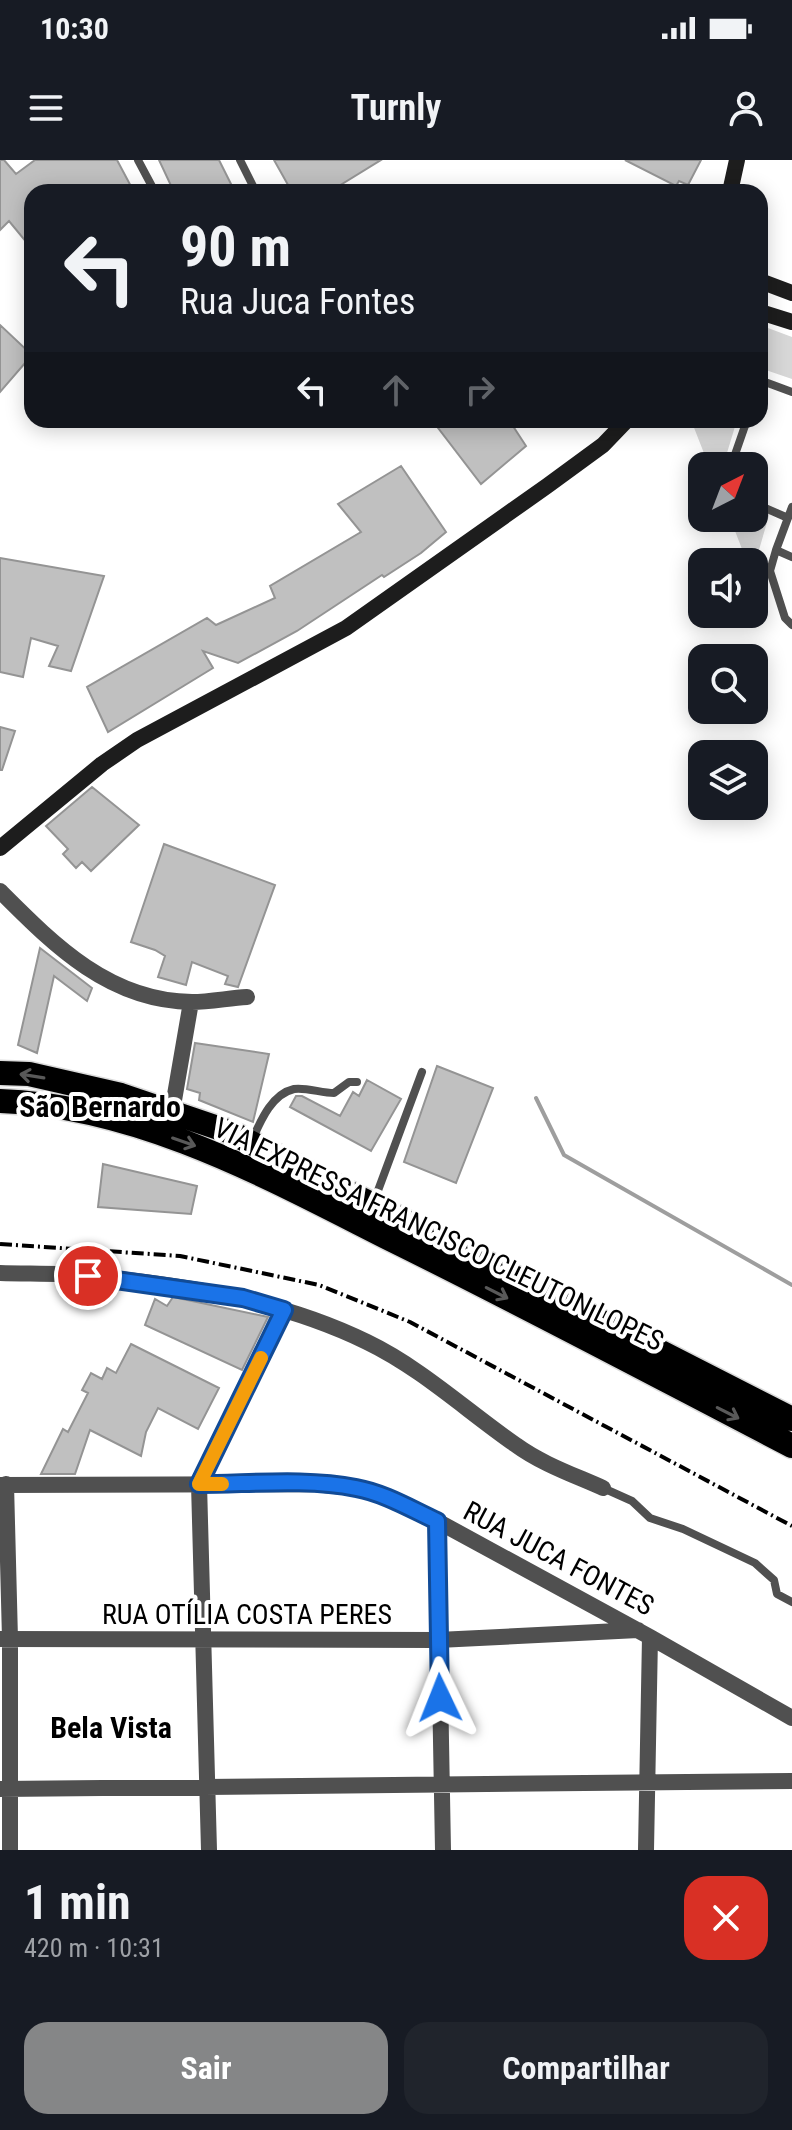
<!DOCTYPE html>
<html lang="pt">
<head>
<meta charset="utf-8">
<style>
	body { margin:0; font-family:"Roboto Condensed",sans-serif; background:#20242c; color:#f1f3f6; height:100vh; display:flex; flex-direction:column; font-size:30px; white-space:nowrap }
	* { box-sizing:border-box; margin:0 }
	p { font-size:26px; color:#9ea1a6 }
	.icon { flex:none; width:44px; height:44px; fill:none; stroke:currentColor; stroke-width:2; stroke-linecap:round; stroke-linejoin:round }
	.map { position:relative; height:1690px; overflow:hidden }
	.side { display:flex; flex-direction:column; background:#171b24; flex:1 }
	.side>* { flex:none }
	.banner { position:absolute; left:24px; top:24px; width:744px; height:244px; border-radius:24px; box-shadow:0 4px 20px #0003; background:#171b24; color:#f1f3f6; overflow:hidden }
	.needle { width:52px; rotate:42deg }
	.fabs { position:absolute; left:688px; top:292px; display:grid; gap:16px }
	.fabs a { display:grid; place-items:center; width:80px; height:80px; border-radius:16px; background:#171b24; box-shadow:0 4px 20px #0003; font-size:40px }
	.pin { position:absolute; display:grid; place-items:center; width:68px; height:68px; color:#fff; margin:-34px; border:4px solid #fff; border-radius:50%; box-shadow:0 2px 8px #0007 }
	.me { position:absolute; width:88px; margin:-44px; rotate:358deg; stroke-linejoin:round; filter:drop-shadow(0 0 6px #0008) }
	.turn { display:flex; align-items:center; gap:28px; height:168px; padding:0 24px; font-size:36px }
	.turn .icon { width:104px; height:104px; stroke-width:2.5 }
	.turn b { display:block; font-size:56px; line-height:68px }
	.lanes { display:flex; align-items:center; height:76px; padding:0 24px; background:#0003; justify-content:center; gap:40px; direction:ltr }
	.lanes .off { opacity:.35 }
	.round { display:grid; place-items:center; flex:none; width:84px; height:84px; border-radius:24px; background:#20242c }
	.head { display:flex; align-items:center; justify-content:space-between; height:136px; padding:0 24px }
	h1 { font-size:48px; font-weight:700; line-height:60px }
	.primary-button { display:flex; gap:16px; margin-top:auto; padding:16px 24px }
	.primary-button a { flex:1; height:92px; border-radius:24px; background:#858687; color:#fff; font-size:32px; font-weight:700; line-height:92px; text-align:center }
	.primary-button a+a { background:#20242c; color:#f1f3f6 }
	.status { display:flex; justify-content:space-between; align-items:center; height:56px; padding:0 40px; background:#171b24; direction:ltr }
	.status svg { height:22px; fill:currentColor }
	header { display:flex; justify-content:space-between; align-items:center; height:104px; padding:0 24px; background:#171b24; font-size:36px; font-weight:700 }
	.map>svg:first-child { display:block }
	.green { fill:#d7d7d7 }
	.lines { fill:none; stroke-linecap:round; stroke-linejoin:round }
	.stream { stroke:#9e9e9e; stroke-width:4 }
	.building { fill:#c0c0c0; stroke:#949494; stroke-width:2 }
	.highway-casing { stroke:#dbdbdb; stroke-width:27 }
	.lane { stroke:#505050; stroke-width:8 }
	.street { stroke:#505050; stroke-width:16 }
	.secondary { stroke:#1d1d1d; stroke-width:16 }
	.highway { stroke:#000; stroke-width:24 }
	.rail { stroke:#000; stroke-width:4; stroke-dasharray:12 4 2 4; stroke-linecap:butt }
	.oneway { stroke:#595959 }
	.route-casing { stroke:#114b97; stroke-width:20 }
	.route { stroke:#1a73e8; stroke-width:14 }
	.slow { stroke:#f59e0b; stroke-width:14 }
	.labels { text-anchor:middle; stroke-width:8; stroke-linejoin:round; paint-order:stroke }
	.street-label { font-size:28px; fill:#000; stroke:#fff }
	.neighbourhood-label { font-size:30px; font-weight:bold; fill:#000; stroke:#fff }
</style>
</head>
<body>
<div class="status"><b>10:30</b><svg viewBox="0 0 49 12"><path d="M0 12V9h3v3zM5 12V6h3v6zM10 12V3h3v9zM15 12V0h3v12zM26 1h20v11H26zM47 4h2v5h-2z"/></svg></div>
<header><svg class="icon" aria-label="menu" viewBox="0 0 24 24"><path d="M4 6h16M4 12h16M4 18h16"/></svg>Turnly<svg class="icon" aria-label="person" viewBox="0 0 24 24"><circle cx="12" cy="8" r="4"/><path d="M4 21q1-7 8-7t8 7"/></svg></header>
<div class="map">
<svg width="792" height="1690" viewBox="0 0 792 1690">
	<rect width="100%" height="100%" fill="#fff"/>
	<path class="green" d="M760,165l32,12v42l-32,-11z
		M691,260h46l-14,46h-14z
		M754,344l16,8 -16,55v-5h-7l-17,-44h24z"/>
	<g class="lines">
		<path class="stream" d="M536,938l28,57 228,130"/>
	</g>
	<path class="building" d="M0,0h4l12,14 19,-14h82l17,32h-102v57l-23,-28 -9,9z
		M159,0h60l16,32h-61z
		M274,0h107l-52,32h-37z
		M625,0h76l-13,25 -9,-4 -3,5z
		M0,165l32,30 -32,37z
		M432,260h77l17,26 -45,38z
		M401,306l45,66 -25,21 -37,24 -2,-2 -85,56 -59,32 -35,-12 10,17 -105,64 -21,-45 120,-69 9,7 59,-27 -5,-12 91,-54 -23,-28z
		M0,398l104,18 -33,95 -22,-5 9,-20 -27,-8 -8,39 -23,-5z
		M0,567l15,4 -13,39h-2z
		M92,627l47,38 -48,46 -9,-9 -6,6 -13,-14 5,-5 -22,-23z
		M164,684l111,41 -37,102 -13,-3 3,-8 -36,-14 -6,23 -28,-8 7,-21 -10,-6 -24,-8z
		M40,788l52,40 -5,13 -33,-25 -17,77 -19,-8z
		M195,883l74,11 -16,68 -54,-22 1,-7 -13,-4z
		M437,906l56,22 -37,95 -52,-21z
		M367,920l34,19 -30,52 -81,-44 6,-11h6l38,20 13,-24 6,4z
		M103,1004l94,22 -6,28 -93,-7z
		M173,1137l95,20 -26,53 -97,-45 10,-26 12,7z
		M131,1184l88,44 -21,41 -40,-21 -12,24 -5,24 -51,-26 -15,44h-34l22,-45 5,3 20,-39 -6,-3 9,-17 11,6 5,-11 9,5z"/>
	<g class="lines">
		<g class="highway-casing">
			<path id="highway" d="M0,913l29,1 92,21 109,37 562,287
				M0,941c141,5 269,77 392,139 134,66 267,137 400,206"/>
		</g>
		<path class="lane" d="M138,0l17,32
			M240,0l16,32
			M760,225l5,-3 27,10
			M731,306l16,-46
			M754,343l34,15
			M792,347l-16,43 16,7
			M776,390l-6,21 15,47 7,7
			M253,978c8,-18 19,-44 41,-49 11,-2 28,4 40,4l15,-11h8
			M373,1044l49,-132
			M603,1328l29,13 18,17 33,11 72,34 19,17 3,14 15,8"/>
		<path class="street" d="M0,731c54,54 109,110 192,111 18,0 37,-4 55,-5
			M172,952l19,-110
			M0,1113c30,1 61,0 91,3 94,9 190,24 276,66 54,26 100,69 149,103 26,19 58,30 87,43
			M6,1324l4,155v211
			M0,1325l313,-1 43,4 26,8 55,25 213,116 142,81
			M437,1361l6,329
			M0,1479l438,1 200,-10
			M0,1629l792,-8
			M209,1690l-10,-366 85,-174
			M646,1690l4,-213"/>
		<path class="secondary" d="M730,32l7,-32
			M760,121l32,12
			M760,152l32,10
			M0,688l102,-84 35,-24 209,-112 201,-142 56,-41 24,-25"/>
		<use href="#highway" class="highway"/>
		<path class="rail" d="M0,1084l180,12 139,29 91,37 382,204"/>
	</g>
	<defs><path id="oneway-shaft" d="M-6 0H5M1.5-3L5.5 0L1.5 3" fill="none" stroke-width="1.6" stroke-linecap="round" stroke-linejoin="round" transform="scale(2)"/></defs>
	<g class="oneway">
		<use href="#oneway-shaft" transform="translate(32 916) rotate(-171)"/>
		<use href="#oneway-shaft" transform="translate(184 982) rotate(19)"/>
		<use href="#oneway-shaft" transform="translate(497 1133) rotate(27)"/>
		<use href="#oneway-shaft" transform="translate(728 1253) rotate(27)"/>
	</g>
	<g class="lines">
		<g class="route-casing">
			<path id="route" d="M88,1116l155,22 41,12 -85,174c51,0 107,-6 157,4 28,5 55,21 81,33l3,177"/>
		</g>
		<use href="#route" class="route"/>
		<path class="slow" d="M222,1324h-23l62,-126"/>
	</g>
	<g class="labels">
		<g class="street-label">
			<text transform="translate(439 1074) rotate(26)" y="10">VIA EXPRESSA FRANCISCO CLEUTON LOPES</text>
			<text transform="translate(559 1398) rotate(28)" y="10">RUA JUCA FONTES</text>
			<text x="247" y="1464">RUA OTÍLIA COSTA PERES</text>
		</g>
		<g class="neighbourhood-label">
			<text x="100" y="957">São Bernardo</text>
			<text x="111" y="1578">Bela Vista</text>
		</g>
	</g>
</svg>
<div class="fabs">
<a><svg class="needle" viewBox="-14 -14 28 28"><path d="M0-13l5 13h-10z" fill="#e53935"/><path d="M0 13l5-13h-10z" fill="#9ea1a6"/></svg></a>
<a><svg class="icon" aria-label="sound" viewBox="0 0 24 24"><path d="M4 9h4l5-4v14l-5-4H4zM17 9q2 3 0 6"/></svg></a>
<a><svg class="icon" aria-label="search" viewBox="0 0 24 24"><circle cx="10" cy="10" r="6"/><path d="M15 15l6 6"/></svg></a>
<a><svg class="icon" aria-label="layers" viewBox="0 0 24 24"><path d="M12 4l9 5-9 5-9-5zM3 14l9 5 9-5"/></svg></a>
</div>
<div class="pin" style="left:88px;top:1116px;background:#d93025"><svg class="icon" aria-label="arrive" viewBox="0 0 24 24"><path d="M6 21V4h12l-3 4 3 4H6"/></svg></div>
<svg class="me" style="left:440px;top:1538px" viewBox="-20 -20 40 40"><path d="M0-17L14 15 0 8-14 15z" fill="#1a73e8" stroke="#fff" stroke-width="4"/></svg>
<div class="banner">
<div class="turn"><svg class="icon" aria-label="left" viewBox="0 0 24 24"><path d="M17 20v-9H6M10 6l-5 5 5 5"/></svg><div><b>90 m</b>Rua Juca Fontes</div></div>
<div class="lanes"><svg class="icon" aria-label="left" viewBox="0 0 24 24"><path d="M17 20v-9H6M10 6l-5 5 5 5"/></svg><svg class="icon off" aria-label="ahead" viewBox="0 0 24 24"><path d="M12 20V5M6 11l6-6 6 6"/></svg><svg class="icon off" aria-label="right" viewBox="0 0 24 24"><path d="M7 20v-9h11M14 6l5 5-5 5"/></svg></div>
</div>
</div>
<section class="side">
<div class="head"><div><h1>1 min</h1><p>420 m · 10:31</p></div><a class="round" style="background:#d93025;color:#fff"><svg class="icon" aria-label="close" viewBox="0 0 24 24"><path d="M6 6l12 12M18 6L6 18"/></svg></a></div>
<div class="primary-button"><a>Sair</a><a>Compartilhar</a></div>
</section>
</body>
</html>
